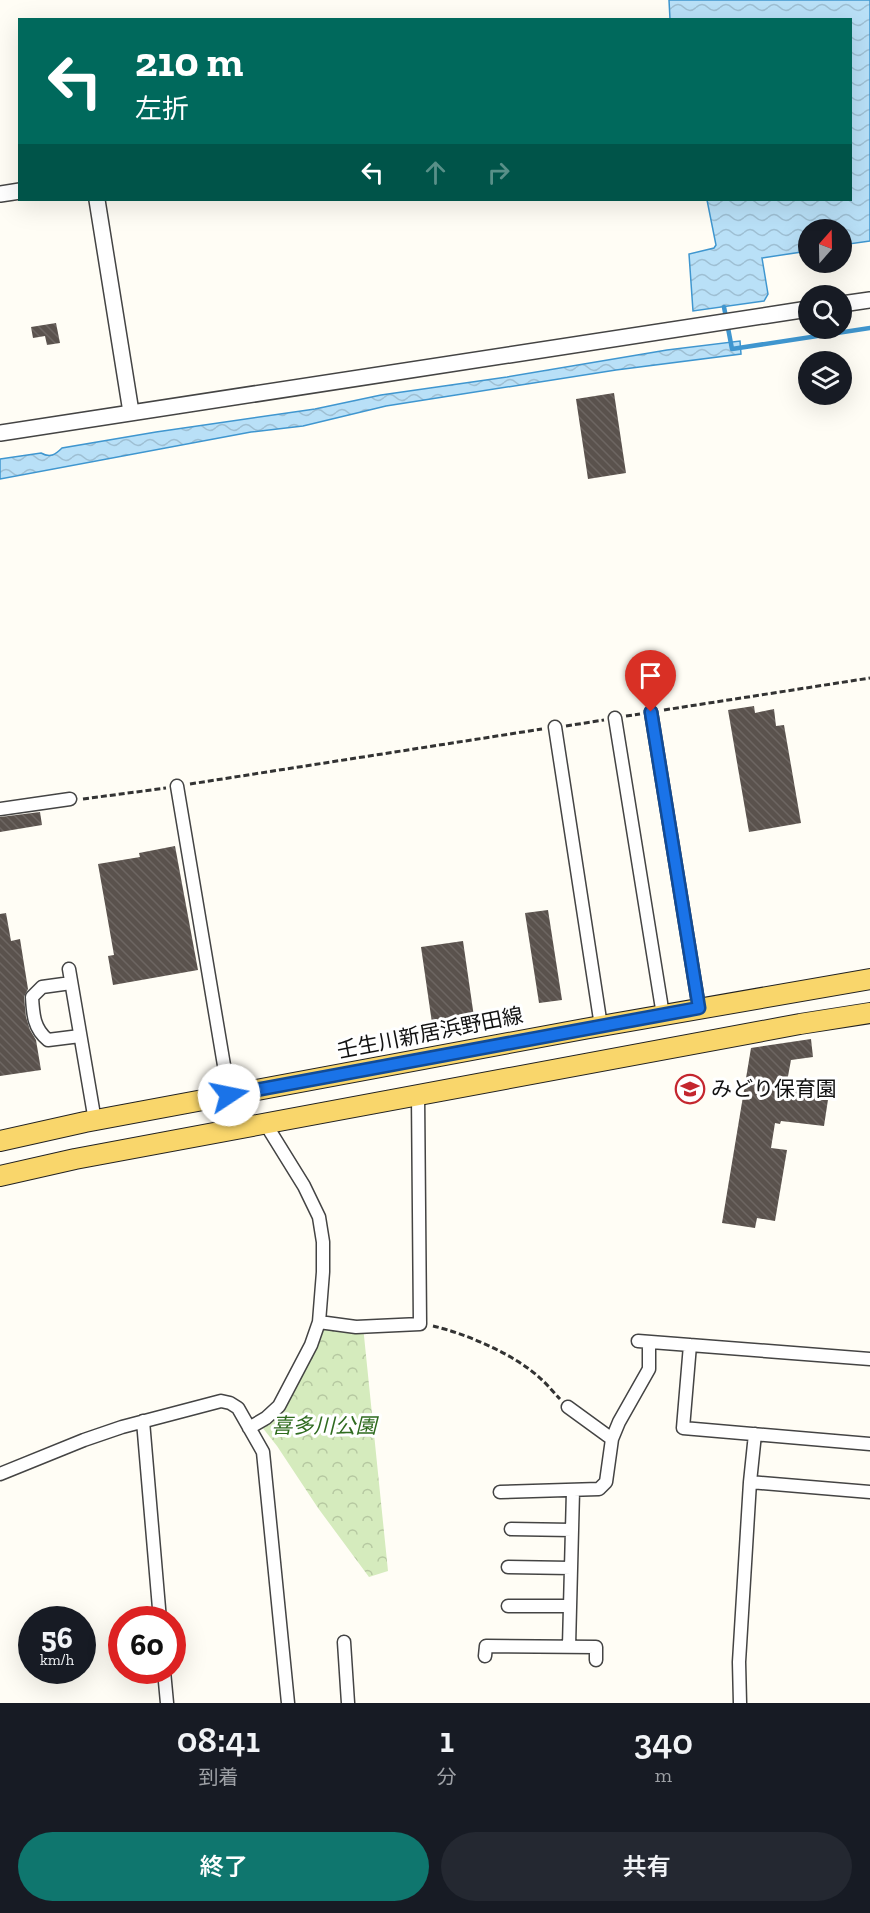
<!DOCTYPE html>
<html lang="ja">
<head>
<meta charset="utf-8">
<style>
	body { margin:0; font-family:"Zilla Slab","Noto Sans JP",serif; background:#242831; color:#f1f3f6; height:100vh; display:flex; flex-direction:column; font-size:22px; white-space:nowrap }
	* { box-sizing:border-box; margin:0 }
	p { font-size:20px; color:#9ea1a6 }
	.icon { flex:none; width:33px; height:33px; fill:none; stroke:currentColor; stroke-width:2; stroke-linecap:round; stroke-linejoin:round }
	.map { position:relative; height:1703px; overflow:hidden }
	.details { display:flex; flex-direction:column; background:#171b24; flex:1 }
	.details>* { flex:none }
	.guide { position:absolute; left:18px; top:18px; width:834px; height:183px; border-radius:0px; box-shadow:0 6px 24px #0002; background:#00695c; color:#fff; overflow:hidden }
	.needle { width:39px; rotate:20deg }
	.tools { position:absolute; left:798px; top:219px; display:grid; gap:12px }
	.tools a { display:grid; place-items:center; width:54px; height:54px; border-radius:50%; background:#171b24; box-shadow:0 6px 24px #0002; font-size:30px }
	.speed { position:absolute; left:18px; top:1606px; display:flex; gap:12px; font-size:30px; font-weight:700; text-align:center }
	.speed>* { display:grid; place-content:center; width:78px; height:78px; border-radius:50%; background:#171b24; box-shadow:0 6px 24px #0002; line-height:1 }
	.speed small { font-size:15px; font-weight:400 }
	.speed .limit { border:9px solid #d22; background:#fff; color:#111 }
	.pin { position:absolute; display:grid; place-items:center; width:51px; height:51px; color:#fff; margin:-62px -26px; border-radius:50% 50% 50% 0; rotate:-45deg; box-shadow:0 0 6px #0007 }
	.pin .icon { rotate:45deg }
	.me { position:absolute; width:66px; margin:-33px; rotate:79deg; stroke-linejoin:round; filter:drop-shadow(0 0 4px #0008) }
	.turn { display:flex; align-items:center; gap:21px; height:126px; padding:0 18px; font-size:27px }
	.turn .icon { width:78px; height:78px; stroke-width:2.5 }
	.turn b { display:block; font-size:42px; line-height:51px }
	.lanes { display:flex; align-items:center; height:57px; padding:0 18px; background:#0003; justify-content:center; gap:30px; direction:ltr }
	.lanes .off { opacity:.35 }
	.eta { display:flex; justify-content:space-evenly; align-items:center; height:102px; text-align:center }
	.eta b { font-size:36px; font-weight:600; line-height:42px }
	.button { display:flex; gap:12px; margin-top:auto; padding:12px 18px }
	.button a { flex:1; height:69px; border-radius:36px; background:#0f766e; color:#fff; font-size:24px; font-weight:600; line-height:69px; text-align:center }
	.button a+a { background:#242831; color:#f1f3f6 }
	.map>svg:first-child { display:block }
	.park { fill:url(#park-crowns) }
	.water { fill:url(#water-waves); stroke:#3f96cf; stroke-width:1.5 }
	.lines { fill:none; stroke-linecap:round; stroke-linejoin:round }
	.stream { stroke:#3f96cf; stroke-width:4.5 }
	.building { fill:url(#building-back-hatch) }
	.minor-casing { stroke:#444; stroke-width:15 }
	.tertiary-casing { stroke:#444; stroke-width:18 }
	.primary-casing { stroke:#222; stroke-width:22 }
	.path { stroke:#333; stroke-width:3; stroke-dasharray:6 3; stroke-linecap:butt }
	.minor { stroke:#fff; stroke-width:12 }
	.tertiary { stroke:#fff; stroke-width:15 }
	.primary { stroke:#f9d66b; stroke-width:20 }
	.route-casing { stroke:#114b97; stroke-width:15 }
	.route { stroke:#1a73e8; stroke-width:10 }
	.labels { text-anchor:middle; stroke-width:6; stroke-linejoin:round; paint-order:stroke }
	.street-label { font-size:21px; fill:#111; stroke:#fff }
	.poi-label { font-size:21px; fill:#111; stroke:#fff; text-anchor:start }
	.park-label { font-size:21px; font-style:italic; fill:#2f6b1f; stroke:#fff }
</style>
</head>
<body>
<div class="map">
<svg width="870" height="1703" viewBox="0 0 870 1703">
	<defs>
		<pattern id="park-crowns" width="20" height="18" patternUnits="userSpaceOnUse" patternTransform="scale(1.5)"><rect width="20" height="18" fill="#d5ebbd"/><path d="M2 6a3 3 0 1 1 6 0M12 15a3 3 0 1 1 6 0" fill="none" stroke="#b6c8a1"/></pattern>
		<pattern id="water-waves" width="16" height="10" patternUnits="userSpaceOnUse" patternTransform="scale(1.5)"><rect width="16" height="10" fill="#b9e0f7"/><path d="M0 5q4-4 8 0t8 0" fill="none" stroke="#9ebfd3"/></pattern>
		<pattern id="building-back-hatch" width="6" height="6" patternUnits="userSpaceOnUse" patternTransform="scale(1.5)"><rect width="6" height="6" fill="#5a524d"/><path d="M-1 5l2 2M0 0l6 6M5-1l2 2" fill="none" stroke="#6d6662"/></pattern>
	</defs>
	<rect width="100%" height="100%" fill="#fffdf5"/>
	<path class="park" d="M319,1322l44,4 25,245 -19,6 -51,-69 -41,-62 -19,-24 21,-16z"/>
	<path class="water" d="M669,0h201v241l-28,4v-15h-34v21l-46,7 6,36 -4,7 -71,10 -4,-57 25,-6 2,-3 -9,-45h143v-180l-180,-1z
		M740,341l1,13 -125,16 -230,36 -83,20 -52,6 -251,47v-20l41,-6c9,5 14,2 21,-5l94,-16 159,-23 66,-14 126,-18 160,-27z"/>
	<g class="lines">
		<path class="stream" d="M724,307l8,42 138,-21"/>
	</g>
	<path class="building" d="M56,323l4,20 -13,2 -2,-9 -12,2 -2,-11z
		M614,393l12,80 -38,6 -12,-80z
		M754,706l1,7 19,-4 2,17 8,-1 17,98 -52,9 -21,-122z
		M40,812l2,13 -42,7v-15z
		M175,846l23,124 -85,15 -5,-29 6,-1 -16,-91 42,-7 -1,-4z
		M548,910l14,90 -23,3 -14,-90z
		M6,913l5,28 9,-2 8,50 -4,8 2,20 4,13 6,10 5,30 -41,6v-162z
		M463,941l11,76 -42,6 -11,-76z
		M811,1039l2,18 -22,3 -5,27 43,6 -5,33 -43,-5 -1,3 -5,-1 -4,25 16,2 -12,71 -18,-3 -2,10 -33,-5 29,-175z"/>
	<g class="lines">
		<g class="minor-casing">
			<path id="minor" d="M651,712l48,296
				M615,718l48,297
				M555,727l46,299
				M177,786l52,309
				M0,809l70,-10
				M69,969l26,152
				M71,983l-29,4 -10,10c1,18 2,32 16,43l32,-4
				M319,1322l37,5 64,-3 -2,-229
				M638,1341l232,18
				M690,1345l-7,83 187,16
				M568,1407l44,32
				M143,1421l17,199
				M249,1428l17,-10 13,-12 32,-61 8,-23 4,-50v-30l-4,-25 -15,-31 -39,-63
				M755,1434l-5,48 120,10
				M0,1474l84,-34 38,-13 99,-26 9,2 8,5 25,44 25,251
				M500,1492l99,-3 7,-7 6,-43 7,-17 30,-53v-27
				M511,1529l61,1
				M508,1567l63,1
				M508,1606h62
				M344,1642l4,61
				M569,1646l4,-155
				M485,1656l1,-10 110,1v13
				M164,1671l3,32
				M740,1703l-1,-41 11,-180"/>
		</g>
		<g class="tertiary-casing">
			<path id="tertiary" d="M0,194l20,-3
				M97,200l34,212
				M842,304l28,-4
				M0,433l808,-124"/>
		</g>
		<g class="primary-casing">
			<path id="primary" d="M0,1141l85,-19 499,-93 286,-50
				M0,1176l75,-17 725,-135 70,-11"/>
		</g>
		<path class="path" d="M664,710l206,-32
			M626,716l14,-2
			M566,726l38,-6
			M190,784l352,-55
			M83,799l83,-11
			M433,1326c34,8 83,29 108,53 7,6 13,14 19,20"/>
		<use href="#minor" class="minor"/>
		<use href="#tertiary" class="tertiary"/>
		<use href="#primary" class="primary"/>
	</g>
	<g class="lines">
		<g class="route-casing">
			<path id="route" d="M229,1095l470,-87 -48,-296"/>
		</g>
		<use href="#route" class="route"/>
	</g>
	<defs>
		<g id="school-ring" transform="scale(1.5)"><circle r="9.5" fill="#fff" stroke="#c4262e" stroke-width="1.5"/><path d="M0-5L7-2L0 1L-7-2ZM-4 1L0 2.5L4 1V4Q0 6-4 4Z" fill="#c4262e"/></g>
	</defs>
	<g fill-rule="evenodd">
		<use href="#school-ring" x="690" y="1089"/>
	</g>
	<g class="labels">
		<g class="street-label">
			<text transform="translate(430 1033) rotate(-11)" y="7">壬生川新居浜野田線</text>
		</g>
		<g class="poi-label">
			<text x="711" y="1096">みどり保育園</text>
		</g>
		<g class="park-label">
			<text x="324" y="1433">喜多川公園</text>
		</g>
	</g>
</svg>
<div class="tools">
<a><svg class="needle" viewBox="-14 -14 28 28"><path d="M0-13l5 13h-10z" fill="#e53935"/><path d="M0 13l5-13h-10z" fill="#9ea1a6"/></svg></a>
<a><svg class="icon" aria-label="search" viewBox="0 0 24 24"><circle cx="10" cy="10" r="6"/><path d="M15 15l6 6"/></svg></a>
<a><svg class="icon" aria-label="layers" viewBox="0 0 24 24"><path d="M12 4l9 5-9 5-9-5zM3 14l9 5 9-5"/></svg></a>
</div>
<div class="speed"><div>56<small>km/h</small></div><div class="limit">60</div></div>
<div class="pin" style="left:651px;top:712px;background:#d93025"><svg class="icon" aria-label="arrive" viewBox="0 0 24 24"><path d="M6 21V4h12l-3 4 3 4H6"/></svg></div>
<svg class="me" style="left:229px;top:1095px" viewBox="-20 -20 40 40"><circle r="19" fill="#fff"/><path d="M0-13L10 11 0 6-10 11z" fill="#1a73e8"/></svg>
<div class="guide">
<div class="turn"><svg class="icon" aria-label="left" viewBox="0 0 24 24"><path d="M17 20v-9H6M10 6l-5 5 5 5"/></svg><div><b>210 m</b>左折</div></div>
<div class="lanes"><svg class="icon" aria-label="left" viewBox="0 0 24 24"><path d="M17 20v-9H6M10 6l-5 5 5 5"/></svg><svg class="icon off" aria-label="ahead" viewBox="0 0 24 24"><path d="M12 20V5M6 11l6-6 6 6"/></svg><svg class="icon off" aria-label="right" viewBox="0 0 24 24"><path d="M7 20v-9h11M14 6l5 5-5 5"/></svg></div>
</div>
</div>
<section class="details">
<div class="eta">
<div><b>08:41</b><p>到着</p></div>
<div><b>1</b><p>分</p></div>
<div><b>340</b><p>m</p></div>
</div>
<div class="button"><a>終了</a><a>共有</a></div>
</section>
</body>
</html>
